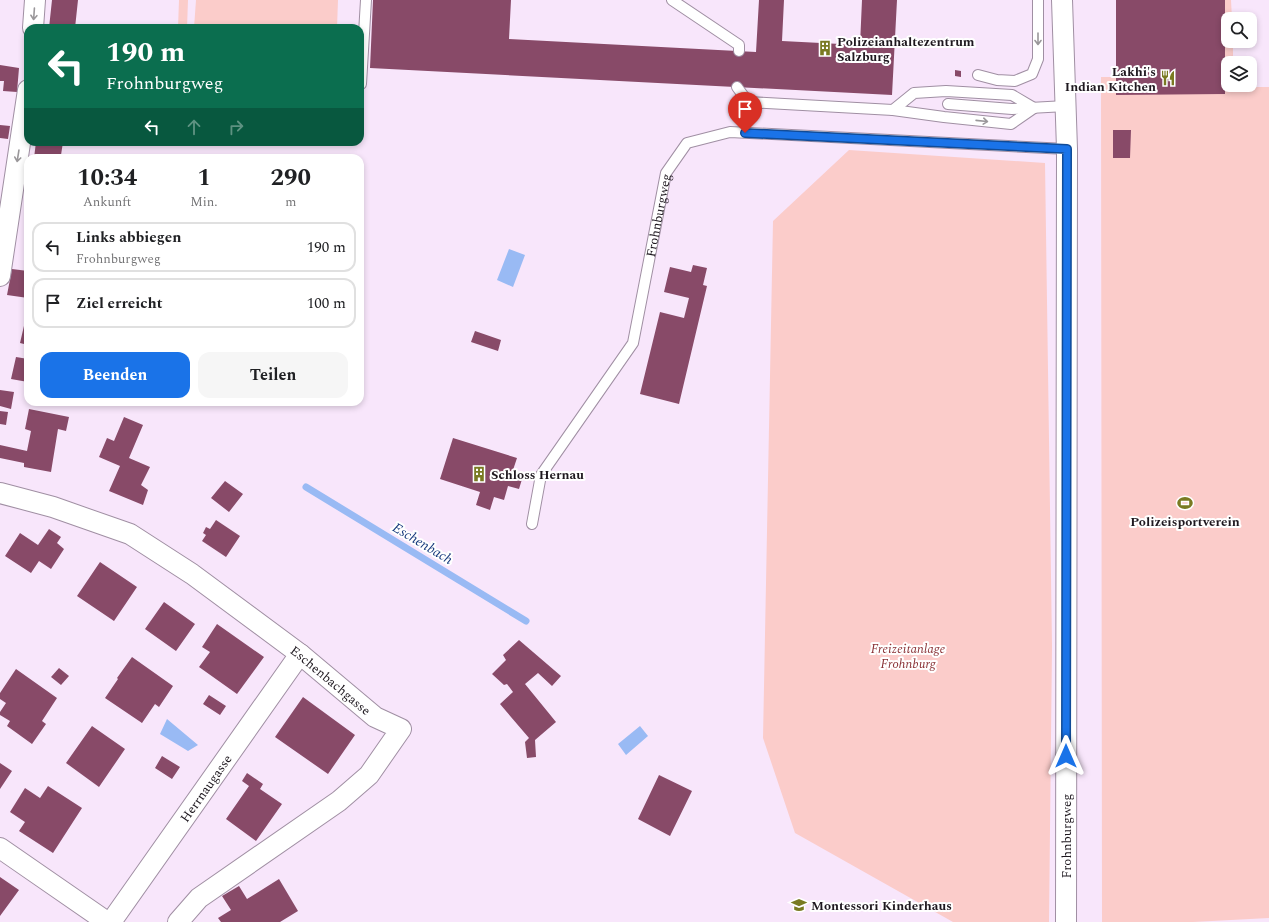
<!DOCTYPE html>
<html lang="de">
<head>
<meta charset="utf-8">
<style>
	body { margin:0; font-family:Spectral,serif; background:#f6f6f6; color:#202124; height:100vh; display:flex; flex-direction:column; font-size:15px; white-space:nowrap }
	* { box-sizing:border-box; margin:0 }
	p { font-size:13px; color:#757577 }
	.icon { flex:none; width:22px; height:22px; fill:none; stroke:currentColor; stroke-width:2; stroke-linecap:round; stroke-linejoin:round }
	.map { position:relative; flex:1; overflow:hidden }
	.side { position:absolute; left:24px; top:154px; width:340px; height:252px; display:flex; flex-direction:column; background:#fff; border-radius:12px; box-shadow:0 2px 6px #0003 }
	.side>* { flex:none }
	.hud { position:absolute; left:24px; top:24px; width:340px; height:122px; border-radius:12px; box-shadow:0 2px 6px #0003; background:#0b6e4f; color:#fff; overflow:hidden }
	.buttons { position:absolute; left:1221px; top:12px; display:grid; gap:8px }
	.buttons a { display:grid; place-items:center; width:36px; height:36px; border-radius:8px; background:#fff; box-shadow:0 2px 6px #0003; font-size:20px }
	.pin { position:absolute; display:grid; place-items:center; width:34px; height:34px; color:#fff; margin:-41px -17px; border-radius:50% 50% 50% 0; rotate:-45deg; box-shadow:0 0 4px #0007 }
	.pin .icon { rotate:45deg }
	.me { position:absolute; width:44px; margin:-22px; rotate:0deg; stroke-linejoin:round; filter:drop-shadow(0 0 3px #0008) }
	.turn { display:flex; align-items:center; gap:14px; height:84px; padding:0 16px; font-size:18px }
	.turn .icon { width:52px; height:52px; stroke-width:2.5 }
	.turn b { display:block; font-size:28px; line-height:34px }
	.lanes { display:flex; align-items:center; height:38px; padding:0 16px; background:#0003; justify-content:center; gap:20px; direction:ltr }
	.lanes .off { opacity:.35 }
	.eta { display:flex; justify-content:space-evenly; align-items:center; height:68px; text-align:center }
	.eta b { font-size:24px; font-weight:700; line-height:28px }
	.primary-button { display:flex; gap:8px; margin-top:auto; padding:8px 16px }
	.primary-button a { flex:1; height:46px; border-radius:12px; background:#1a73e8; color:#fff; font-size:16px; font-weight:700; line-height:46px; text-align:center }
	.primary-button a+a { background:#f6f6f6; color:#202124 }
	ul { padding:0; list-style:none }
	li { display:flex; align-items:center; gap:12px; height:50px; margin:0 8px 6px; padding:0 8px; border:2px solid #e0e0e0; border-radius:12px }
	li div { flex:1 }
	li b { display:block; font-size:15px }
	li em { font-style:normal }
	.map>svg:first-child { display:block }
	.green { fill:#fbccca }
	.water { fill:#99baf4 }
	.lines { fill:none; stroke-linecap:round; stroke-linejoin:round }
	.stream { stroke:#99baf4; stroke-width:7 }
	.building { fill:#884a68 }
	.service-casing { stroke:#a08fa3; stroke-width:12 }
	.minor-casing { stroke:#a08fa3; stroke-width:22 }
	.service { stroke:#fff; stroke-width:10 }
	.minor { stroke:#fff; stroke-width:20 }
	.oneway { stroke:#9a979a }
	.route-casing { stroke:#114b97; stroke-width:10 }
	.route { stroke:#1a73e8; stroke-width:7 }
	.labels { text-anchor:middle; stroke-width:4; stroke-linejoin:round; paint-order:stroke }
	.poi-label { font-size:13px; font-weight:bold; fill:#1e181f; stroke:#fff; text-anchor:start }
	.street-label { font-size:13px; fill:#1e181f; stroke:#fff }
	.park-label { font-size:13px; font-style:italic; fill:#8b3337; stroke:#fff }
	.water-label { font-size:14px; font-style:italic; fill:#16397c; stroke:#fff }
</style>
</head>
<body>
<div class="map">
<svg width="1269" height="922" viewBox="0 0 1269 922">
	<rect width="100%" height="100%" fill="#f8e6fb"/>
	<path class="green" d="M179,0h9l-1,28h-9z
		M196,0h142l-1,28h-143z
		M1116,0h115l1,19h-4v22h5v22h-5v22h6v2h35v831l-76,4h-91l-1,-845h15z
		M849,150l196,13 7,483 -3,276h-96l-158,-89 -32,-95 10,-517z"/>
	<path class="water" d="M509,249l16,6 -12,32 -16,-7z
		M167,719l31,26 -10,6 -28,-17z
		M640,726l8,10 -22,19 -8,-11z"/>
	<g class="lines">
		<path class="stream" d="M306,487l220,134"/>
	</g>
	<path class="building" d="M52,0h26l-3,28h-26z
		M373,0h138l-2,39 247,13 3,-52h25l-2,41 78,4 2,-45h35l-5,95 -522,-27z
		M1116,0h109v94l-109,1z
		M0,65l19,3 -2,24 -14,-1 1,-10h-4z
		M955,70l6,1v6l-6,-1z
		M0,125l10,1 -2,13 -8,-1z
		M1113,130h18l-1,28h-17z
		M36,142h27l-2,13 10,1v2h-37z
		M27,211h1v19l-3,-1z
		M693,265l14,3 -4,17 4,1 -28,118 -39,-10 20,-82 24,6 5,-20 -25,-6 6,-25 21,5z
		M12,269l16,2v27l-21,-3z
		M27,313l1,1v31l-8,-2z
		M475,331l26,9 -3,11 -27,-9z
		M16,357l12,2v23l-17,-3z
		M0,390l14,2 -3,17 -11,-3z
		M29,409l40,8 -3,14 -8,-2 -7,43 -27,-5v-4l-24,-5v-13l27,6 4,-20 -6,-2z
		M0,411l8,1 -2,13 -6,-1z
		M124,417l19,8 -14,33 21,9 -9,18 7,5 -5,15 -34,-14 11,-25 -21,-9 8,-19 7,3z
		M453,438l64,20 -5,15 11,3 -4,13 -11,-3 -4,14 -10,-3 -4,13 -14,-5 4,-13 -40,-13z
		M225,481l18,13 -14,18 -18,-14z
		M216,520l24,16 -14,21 -24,-16 4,-6 -3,-2 3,-6 4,2z
		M49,529l12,8 -4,6 7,6 -13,20 -12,-8 -8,12 -26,-17 15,-23 18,12z
		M100,562l37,25 -23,34 -37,-25z
		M164,602l31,22 -19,27 -31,-22z
		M217,624l47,33 -27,37 -38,-27 11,-15 -8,-5z
		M519,640l42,36 -9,10 -14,-13 -13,11 31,38 -21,18 1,17 -9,1 -2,-16 4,-4 -29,-34 13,-12 -6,-8 -3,1 -12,-11 14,-14 -3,-5z
		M132,657l41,29 -14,21 -4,-3 -13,19 -37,-25 13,-19 -1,-1z
		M59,668l10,8 -8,9 -10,-8z
		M16,669l41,29 -15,23 4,3 -14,20 -25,-18 3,-5 -10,-6v-3l6,-9 -6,-4v-6z
		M209,695l17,11 -6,9 -17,-11z
		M303,697l52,38 -27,39 -53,-37z
		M92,726l33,23 -26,38 -33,-24z
		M162,756l18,11 -8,12 -17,-11z
		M0,763l12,8 -12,18z
		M247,773l16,11 -3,5 22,15 -26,37 -30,-22 23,-33 -7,-5z
		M659,775l33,16 -22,45 -32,-17z
		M48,786l34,22 -29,45 -34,-22 6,-9 -15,-10 15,-24 15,10z
		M0,877l19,13 -19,26z
		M279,879l19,32 -18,11h-59l-3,-4 13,-8 -9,-14 17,-10 8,13z"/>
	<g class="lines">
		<g class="service-casing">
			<g id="service">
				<path d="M672,0l67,45v6"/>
				<path d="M978,75l19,5 18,1 17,-7 6,-15v-59"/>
				<path d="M361,84l5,-84"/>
				<path d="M737,87l11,15 145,8 51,7 67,7 23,-16"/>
				<path d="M948,104l64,5 54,-3"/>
				<path d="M893,110l21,-17 32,-2 66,4 22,13"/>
				<path id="s1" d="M532,524l9,-49 92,-132 33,-170 21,-30 43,-11 337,17"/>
			</g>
		</g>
		<g class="minor-casing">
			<g id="minor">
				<path d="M1062,0l5,149 -1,773"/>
				<path d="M33,28l2,-28"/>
				<path d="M0,276l28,-186"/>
				<path id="s2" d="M0,493l53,14 77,27 62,40 108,80 75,63 26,12 -32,46 -30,26 -140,97 -21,24"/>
				<path d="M0,848l107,74"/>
				<path id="s3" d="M111,922l189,-268"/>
			</g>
		</g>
		<use href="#service" class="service"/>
		<use href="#minor" class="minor"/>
	</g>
	<defs><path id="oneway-shaft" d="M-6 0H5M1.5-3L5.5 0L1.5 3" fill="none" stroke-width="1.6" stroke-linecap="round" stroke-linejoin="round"/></defs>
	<g class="oneway">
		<use href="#oneway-shaft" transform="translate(34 14) rotate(94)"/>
		<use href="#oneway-shaft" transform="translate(1038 39) rotate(90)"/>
		<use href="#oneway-shaft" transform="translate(982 121) rotate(6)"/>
		<use href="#oneway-shaft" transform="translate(18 156) rotate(99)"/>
	</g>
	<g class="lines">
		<g class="route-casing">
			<path id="route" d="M745,133l322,16 -1,607"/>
		</g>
		<use href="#route" class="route"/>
	</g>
	<defs>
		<g id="building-bare" transform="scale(1.2)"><path d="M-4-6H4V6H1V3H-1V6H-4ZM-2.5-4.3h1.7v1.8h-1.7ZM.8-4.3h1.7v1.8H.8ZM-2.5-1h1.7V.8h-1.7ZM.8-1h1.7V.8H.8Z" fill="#797a22" stroke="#fff" stroke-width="2.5" paint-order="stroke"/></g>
		<g id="restaurant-bare" transform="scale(1.2)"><path d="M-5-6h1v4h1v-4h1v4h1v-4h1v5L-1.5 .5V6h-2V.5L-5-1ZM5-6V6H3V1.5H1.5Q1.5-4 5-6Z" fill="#797a22" stroke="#fff" stroke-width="2.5" paint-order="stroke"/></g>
		<g id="stadium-bare" transform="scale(1.2)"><path d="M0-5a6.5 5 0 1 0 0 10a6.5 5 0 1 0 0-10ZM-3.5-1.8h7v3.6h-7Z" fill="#797a22" stroke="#fff" stroke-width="2.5" paint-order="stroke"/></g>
		<g id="school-bare" transform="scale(1.2)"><path d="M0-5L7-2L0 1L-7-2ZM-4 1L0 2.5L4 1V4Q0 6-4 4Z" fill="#797a22" stroke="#fff" stroke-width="2.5" paint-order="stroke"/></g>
	</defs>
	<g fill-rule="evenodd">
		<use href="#building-bare" x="825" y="48"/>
		<use href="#restaurant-bare" x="1168" y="78"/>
		<use href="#building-bare" x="479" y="474"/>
		<use href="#stadium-bare" x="1185" y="503"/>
		<use href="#school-bare" x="799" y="905"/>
	</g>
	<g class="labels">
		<g class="poi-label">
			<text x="837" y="46">Polizeianhaltezentrum<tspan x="837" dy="15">Salzburg</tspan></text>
			<text x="1156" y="76" text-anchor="end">Lakhi's<tspan x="1156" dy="15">Indian Kitchen</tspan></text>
			<text x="491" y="479">Schloss Hernau</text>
			<text x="1185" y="526" text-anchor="middle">Polizeisportverein</text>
			<text x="811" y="910">Montessori Kinderhaus</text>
		</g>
		<g class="street-label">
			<text dy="5" stroke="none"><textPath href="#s1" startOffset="341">Frohnburgweg</textPath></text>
			<text dy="5" stroke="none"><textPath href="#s2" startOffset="385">Eschenbachgasse</textPath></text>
			<text dy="5" stroke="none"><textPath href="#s3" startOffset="164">Herrnaugasse</textPath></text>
			<text transform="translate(1066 836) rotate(-90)" y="5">Frohnburgweg</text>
		</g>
		<g class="park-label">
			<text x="908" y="653">Freizeitanlage<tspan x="908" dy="15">Frohnburg</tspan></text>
		</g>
		<g class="water-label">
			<text transform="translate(423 543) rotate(31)" y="5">Eschenbach</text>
		</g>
	</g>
</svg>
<div class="buttons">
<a><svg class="icon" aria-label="search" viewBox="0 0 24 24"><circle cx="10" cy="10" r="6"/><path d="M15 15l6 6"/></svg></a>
<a><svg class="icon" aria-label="layers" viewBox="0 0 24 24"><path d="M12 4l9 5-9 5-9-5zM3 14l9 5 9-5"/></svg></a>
</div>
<div class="pin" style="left:745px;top:133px;background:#d93025"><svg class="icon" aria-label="arrive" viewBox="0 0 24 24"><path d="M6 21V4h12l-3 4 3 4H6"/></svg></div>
<svg class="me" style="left:1066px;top:756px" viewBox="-20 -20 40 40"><path d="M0-17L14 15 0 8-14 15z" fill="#1a73e8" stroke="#fff" stroke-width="4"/></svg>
<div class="hud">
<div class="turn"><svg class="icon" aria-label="left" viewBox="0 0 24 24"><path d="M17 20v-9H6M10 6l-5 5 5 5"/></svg><div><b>190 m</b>Frohnburgweg</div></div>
<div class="lanes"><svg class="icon" aria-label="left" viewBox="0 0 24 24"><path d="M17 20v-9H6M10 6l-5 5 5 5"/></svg><svg class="icon off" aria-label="ahead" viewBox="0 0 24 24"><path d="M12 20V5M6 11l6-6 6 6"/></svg><svg class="icon off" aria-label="right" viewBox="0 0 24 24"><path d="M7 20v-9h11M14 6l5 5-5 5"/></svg></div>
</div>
<section class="side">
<div class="eta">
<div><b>10:34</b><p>Ankunft</p></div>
<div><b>1</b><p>Min.</p></div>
<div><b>290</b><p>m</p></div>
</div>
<ul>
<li><svg class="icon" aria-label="left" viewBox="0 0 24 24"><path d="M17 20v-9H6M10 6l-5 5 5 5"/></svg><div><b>Links abbiegen</b><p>Frohnburgweg</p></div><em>190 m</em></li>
<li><svg class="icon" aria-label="arrive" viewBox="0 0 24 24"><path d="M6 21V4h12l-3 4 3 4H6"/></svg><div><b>Ziel erreicht</b></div><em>100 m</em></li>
</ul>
<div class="primary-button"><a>Beenden</a><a>Teilen</a></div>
</section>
</div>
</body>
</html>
